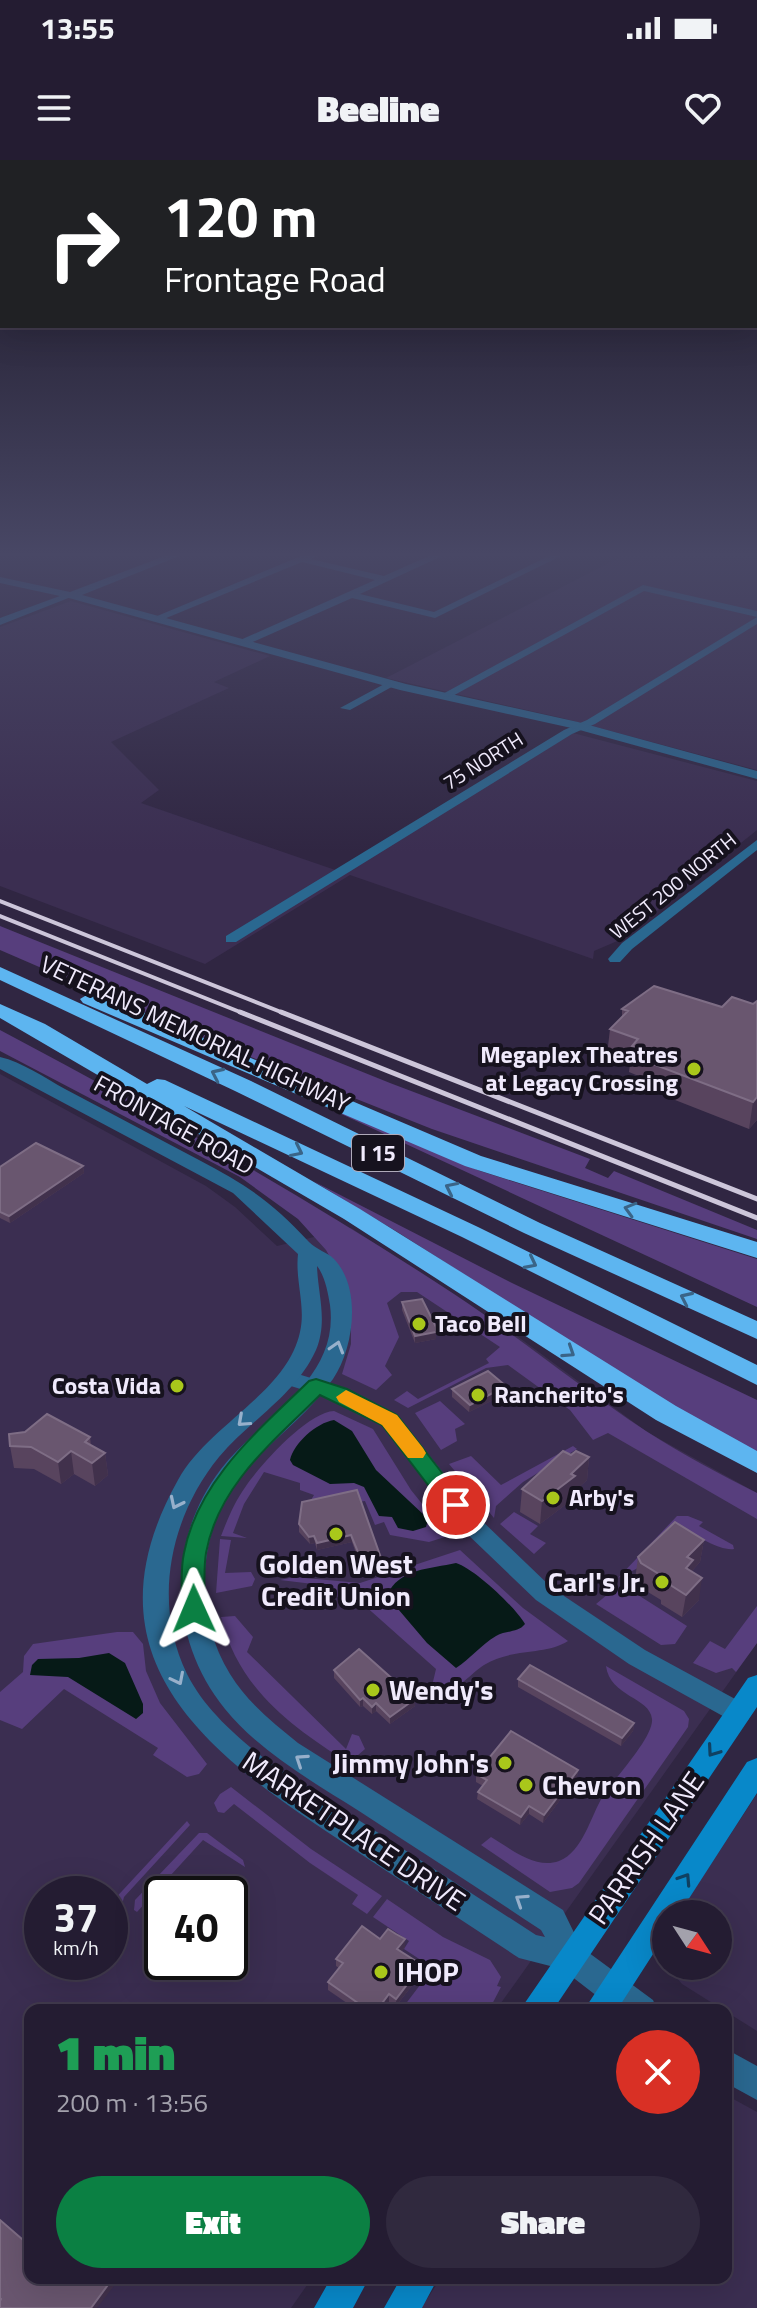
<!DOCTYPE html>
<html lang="en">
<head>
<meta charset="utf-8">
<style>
	body { margin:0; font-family:"Titillium Web",sans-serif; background:#30293e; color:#f1f3f6; height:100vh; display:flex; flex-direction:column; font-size:30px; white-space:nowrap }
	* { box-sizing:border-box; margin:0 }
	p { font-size:26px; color:#a3a1ac }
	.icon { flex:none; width:44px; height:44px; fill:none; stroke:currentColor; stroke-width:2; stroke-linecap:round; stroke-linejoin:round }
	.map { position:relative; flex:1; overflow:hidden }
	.panel { position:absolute; left:24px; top:1844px; width:708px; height:280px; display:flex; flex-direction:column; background:#241c32; border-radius:16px; box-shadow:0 8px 32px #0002,0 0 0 2px #413a4d }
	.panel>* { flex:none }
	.guide { position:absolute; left:0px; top:0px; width:758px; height:168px; box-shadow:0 8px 32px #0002,0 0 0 2px #413a4d; background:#202124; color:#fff; overflow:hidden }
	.needle { width:52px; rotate:126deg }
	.controls { position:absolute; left:652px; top:1740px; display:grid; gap:16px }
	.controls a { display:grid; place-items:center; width:80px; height:80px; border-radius:50%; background:#241c32; box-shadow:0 8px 32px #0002,0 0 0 2px #413a4d; font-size:40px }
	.speed { position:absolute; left:24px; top:1716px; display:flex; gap:16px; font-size:40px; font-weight:700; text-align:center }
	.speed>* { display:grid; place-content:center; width:104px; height:104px; border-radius:50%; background:#241c32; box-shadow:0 8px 32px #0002,0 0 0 2px #413a4d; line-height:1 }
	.speed small { font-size:20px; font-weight:400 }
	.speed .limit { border:4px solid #111; border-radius:12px; background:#fff; color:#111 }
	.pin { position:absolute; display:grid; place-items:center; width:68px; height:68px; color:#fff; margin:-34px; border:4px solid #fff; border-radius:50%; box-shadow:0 2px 8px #0007 }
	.me { position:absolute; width:88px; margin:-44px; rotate:359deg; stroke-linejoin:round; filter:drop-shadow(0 0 6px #0008) }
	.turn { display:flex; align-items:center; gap:28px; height:168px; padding:0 32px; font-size:36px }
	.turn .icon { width:104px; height:104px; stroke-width:2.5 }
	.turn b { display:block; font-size:56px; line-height:68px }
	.round { display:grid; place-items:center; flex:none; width:84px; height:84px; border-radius:42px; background:#30293e }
	.overview { display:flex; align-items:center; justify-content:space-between; height:136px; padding:0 32px }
	h1 { font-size:48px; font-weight:800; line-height:60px; color:#1e9e55 }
	.action { display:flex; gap:16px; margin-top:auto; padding:16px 32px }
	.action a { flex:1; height:92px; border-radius:48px; background:#0b8043; color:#fff; font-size:32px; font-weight:800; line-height:92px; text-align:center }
	.action a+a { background:#30293e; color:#f1f3f6 }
	.status { display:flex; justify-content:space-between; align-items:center; height:56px; padding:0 40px; background:#241c32; direction:ltr }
	.status svg { height:22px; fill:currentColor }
	header { display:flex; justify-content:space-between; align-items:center; height:104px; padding:0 32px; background:#241c32; font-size:36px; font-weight:800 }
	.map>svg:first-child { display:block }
	.built { fill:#3b2e51; fill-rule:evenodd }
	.green { fill:#573e7d }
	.water { fill:#061a17 }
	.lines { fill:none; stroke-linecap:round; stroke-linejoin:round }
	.minor { fill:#2a6890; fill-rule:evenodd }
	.tertiary { fill:#2a6890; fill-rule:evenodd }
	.secondary { fill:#0888c9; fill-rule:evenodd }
	.motorway { fill:#5db5f0; fill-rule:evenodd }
	.rail-far1 { stroke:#cdc6da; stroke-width:4 }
	.rail { stroke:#cdc6da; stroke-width:5 }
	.wall { fill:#58445e }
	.shaded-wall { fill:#41314c }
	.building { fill:#69566f; stroke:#7e6d85; stroke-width:2 }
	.oneway { stroke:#3a6487 }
	.oneway2 { stroke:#97b0cb }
	.oneway3 { stroke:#104162 }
	.route { fill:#0b8043; stroke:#07532c; stroke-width:2 }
	.slow { fill:#f59e0b }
	.poi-dot { fill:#a9c71b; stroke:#16121e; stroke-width:3 }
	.labels { text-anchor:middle; stroke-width:8; stroke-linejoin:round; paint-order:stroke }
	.far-street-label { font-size:20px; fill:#f0eafc; stroke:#16121e }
	.shield { fill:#16121e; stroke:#afa9b9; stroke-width:2 }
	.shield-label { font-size:22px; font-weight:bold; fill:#f0eafc }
	.street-label { font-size:24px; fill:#f0eafc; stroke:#16121e }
	.poi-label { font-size:24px; font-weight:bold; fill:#f0eafc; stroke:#16121e; text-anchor:start }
	.near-poi-label { font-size:28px; font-weight:bold; fill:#f0eafc; stroke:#16121e; text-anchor:start }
	.near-street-label { font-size:28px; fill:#f0eafc; stroke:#16121e }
</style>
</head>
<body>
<div class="status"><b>13:55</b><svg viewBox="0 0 49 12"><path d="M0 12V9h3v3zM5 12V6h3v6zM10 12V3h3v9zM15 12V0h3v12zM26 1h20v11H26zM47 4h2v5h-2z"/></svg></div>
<header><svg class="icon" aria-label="menu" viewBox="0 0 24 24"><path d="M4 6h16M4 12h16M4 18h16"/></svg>Beeline<svg class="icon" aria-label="heart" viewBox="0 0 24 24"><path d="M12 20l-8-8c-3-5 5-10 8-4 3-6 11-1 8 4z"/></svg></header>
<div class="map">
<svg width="757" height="2148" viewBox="0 0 757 2148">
	<rect width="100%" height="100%" fill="#302642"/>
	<path class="built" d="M632,391l125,1v218l-195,-52 -176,-40z
		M71,441l199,55 -56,26 15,6 -118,54 48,48 -18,13 203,70 229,-140 184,48v49l-135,109 -28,12 -1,8 -243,-84 -145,89 -205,-78v-259z
		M0,914l206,112 29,21 42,39 74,-18 166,108 130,96 110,61v150l-261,367h-466v268h282l-21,30h-291zM42,1734h68v68h-68zM162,1734h68v68h-68z
		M757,1634v237l-75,-47 -15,-18h51v-52h-40z
		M726,1935l31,17v196h-336l20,-30h285z"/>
	<path class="green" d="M0,766l390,157 200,76 -5,9 23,10 6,-7 143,59v9l-325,-110 -224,-89 -208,-90z
		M0,870c155,82 308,168 454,264 66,44 127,94 192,137 36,23 73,43 111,62v26l-149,-86 -15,7 -23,-30 -62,-45 -22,3 -78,40 -14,-8 13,-9 11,8 71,-36 -3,-4 14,-12 -83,-55h-16l-14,11 12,34 -14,29 7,9 -16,15 -34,-16 9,-30v-38l-10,-29 -15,-27 -28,-31 -58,-42 -240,-126z
		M340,950l140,61 277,88v48l-420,-195z
		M313,1021l199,102 245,117v53l-58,-29 -300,-191z
		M440,1241l25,23 -10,5 2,12 -16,9 -26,-37z
		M334,1251l39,18 38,61 37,46 -19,6 -39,-7 -6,-13 -9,3 -10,-24 -60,9 9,-15 -14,-5v-7l-36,-11 -20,32 -11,29 14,5 -26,-2c7,-18 14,-35 25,-50 15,-22 62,-74 88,-75z
		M573,1286l4,3 -54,33 -27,24 -2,12 -45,-54 22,-8 30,29z
		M514,1352l24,14 -8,8 16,9 -12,11 -34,-30z
		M677,1356h11l15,6 -4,4 34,19 1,4c-15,2 -34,-13 -49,-17l-49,37 -18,9z
		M220,1379l11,1 -6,33 26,-1 4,7 -3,7 -36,7z
		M460,1390l63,58 45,33c-24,15 -54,6 -84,24 -15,9 -35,38 -52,21l4,-17 -73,-65 -7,-2 6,-12 -17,-4 -6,11 -8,-1 -18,-12 -33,-4 14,-3 66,6z
		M630,1423l-3,5 60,38 -12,18 -14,1 -65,-41 18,-15z
		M757,1446v37l-21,29 -4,-4 -16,5 -23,-10 17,-22 15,8z
		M235,1456l18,21 -6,15 99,97 6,-15 7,2 6,13 -16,14c-58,-36 -111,-75 -128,-146z
		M117,1472h16l10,12 3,27 14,32 47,61 -8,10 -12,3 -34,-22 5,-7 -94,-59 -42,40 -22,-9v-28l23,-20 1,-16 9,-12z
		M606,1506l78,45 5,8 -1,8 -109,156 -7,5 -22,4 -69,-47 10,-8c19,11 44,33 68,24 24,-9 32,-46 44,-65 11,-17 51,-59 49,-77 -2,-22 -42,-22 -46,-53z
		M231,1627l80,62 71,47 -15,18 -15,-10 6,-9 -48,-32 -76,-59 -10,9 -6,-1 -4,-9 6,-9z
		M187,1661l3,4 -66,72 -3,12 2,14 -13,-9v-10z
		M199,1673h8l36,27 2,7 -42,-27 -66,72 -3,-2 1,-10z
		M387,1739l56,38 47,23 11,17 -4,9 4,1 -12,23h-88l32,-42 -29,-19 5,-8 -36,-24z"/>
	<path class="water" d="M334,1260l18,11 24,39 48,45 4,5 -2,7 -13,4 -15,-3 -6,-11 -13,-1 -15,-29 -10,-4 -24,1 -37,-19 -3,-5c4,-17 26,-37 44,-40z
		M456,1403c19,6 59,44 69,61 -7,9 -19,6 -29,12 -15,9 -26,23 -40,32l-29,-25 -40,-47c11,-28 44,-27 69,-33z
		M109,1493l16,10 18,41v9l-7,6 -68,-42 -38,-2 2,-10 6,-6 41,-1z"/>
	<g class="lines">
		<path class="minor" d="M313,391h13l-15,8 73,17 56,-25h13l-93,43 74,18 125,-61h12l-136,67 -83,-20 -106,47h-8v-4l137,-61 -73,-18 -143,59 -9,-2z
			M643,425l114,26v13l-162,100 -23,10 -336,208h-10v-6l338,-206 23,-10 170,-103 -113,-26 -195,107 -10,-2z
			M68,433l8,2 -76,30v-7z
			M388,522l9,2 -47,26 -10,-2z
			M757,680v10l-125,99 -12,13h-10l-2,-3 14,-16z
			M288,1211l59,18 50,26 82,103 73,70 93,62 103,56 3,7 -3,7 -9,3 -9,-3 -101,-56 -93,-64 -73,-70 -80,-105 -50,-26 -52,-16 -3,-5 3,-5z"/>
		<path class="tertiary" d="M178,391h14l-110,44 324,89 172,38 179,49v8l-181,-50 -176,-39 -331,-92 -69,-15v-6l70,15z
			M0,897c22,5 45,21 65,32 45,24 89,47 134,71 48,25 73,42 110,82 8,8 18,10 25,17 28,29 20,89 -1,120 -26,38 -67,64 -95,101 -42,55 -44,136 -8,194 17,28 43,49 68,69l265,167 18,37 72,53 4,10h-42l-53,-41 -43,-11c-57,-38 -115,-75 -172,-113 -138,-90 -269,-186 -169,-365 30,-55 109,-87 122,-148 6,-26 -5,-51 -2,-78l-65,-61 -233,-124zM317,1106c8,10 11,27 13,39 10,76 -70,113 -109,164 -55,72 -53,170 4,240 36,44 87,72 134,102 61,40 122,79 182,119l4,7 -9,-2 -267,-173c-31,-24 -64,-52 -82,-88 -35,-72 -17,-157 32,-217 31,-37 76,-61 97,-107 12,-29 2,-55 1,-84z
			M726,1889l31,17v34l-31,-17z"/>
		<path class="secondary" d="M757,1515v32l-204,303h-33l228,-332z
			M757,1598v35l-78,121h-13v20l-49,76h-33l163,-248z
			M331,2118h38l-16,30h-39z
			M401,2118h37l-16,30h-38z"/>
		<path class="motorway" d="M0,807l251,114 289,142 217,98v18l-233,-106 -289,-142 -235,-111z
			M90,833l20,5 371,158 276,86v16l-292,-92 -382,-163 -3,-4z
			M0,844l45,20 102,60 10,-5 8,1 313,147 279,138v20l-295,-148 -278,-131 176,103 316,197 81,45v22l-101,-53 -312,-201 -344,-201z"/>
		<path class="rail-far1" d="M0,741l286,113
			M0,756l245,98"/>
		<path class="rail" d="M240,852l517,206
			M281,852l476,187"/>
	</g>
	<path class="wall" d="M757,841v119l-8,9 -102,-40 1,-9 -19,-8 1,-8 -23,-9 3,-26 12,-12v-8l100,-2 31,-3z
		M83,1006l1,7 -74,50 -10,-5v-51z
		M402,1142l34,37 -21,4 -13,-33z
		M506,1226l-1,8 -36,18 -17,-15v-8z
		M90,1277l1,9 14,7 3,22 -13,11 -21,-12 -13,10 -27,-15 -20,-1 -4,-22z
		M571,1295l18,2 -2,23 -13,12 -1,7 -33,25 -20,-12 2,-23z
		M357,1330l24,76 -19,4 -10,-28 -35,8 -2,-7 -5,1 -11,-12v-8z
		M704,1380l-4,22 -8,9 7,29 -17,17 -21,-13v-4l-23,-14 -3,-6 3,-23z
		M334,1510l81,29v7l-25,18 -14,-13 -4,3 -9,-8 -3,1 -26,-29z
		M518,1519l116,44 -1,8 -12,15 -103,-59z
		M578,1610l-1,7 -34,46 -14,-9 -9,11 -43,-26 1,-7 5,-6 -7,-4v-8z
		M380,1779l25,8 -4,5 21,13v8l-26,33 -7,-4 -6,8h-26l-29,-20v-8l11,-14 -3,-2v-7z"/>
	<path class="shaded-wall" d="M757,937v23l-8,9 4,-27z
		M83,1006l1,7 -74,50 -1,-7z
		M436,1172v7l-21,4v-7z
		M506,1226l-1,8 -36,18 1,-7z
		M71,1291l3,23 -13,10 -3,-22z
		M105,1293l3,22 -13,11 -3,-23z
		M589,1297l-2,23 -13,12 -1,7 -33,25 2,-23z
		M351,1375l1,7 -35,8v-7z
		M314,1376l1,7 -5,1 -1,-7z
		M704,1380l-4,22 -9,10 -9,18 5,-33z
		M381,1398v8l-19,4v-8z
		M702,1418l-3,22 -17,17 4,-22z
		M363,1538v8l-3,1v-7z
		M415,1539v7l-25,18v-7z
		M376,1543v8l-4,3v-7z
		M634,1563l-1,8 -12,15 1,-8z
		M578,1610l-1,7 -34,46 1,-8z
		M529,1646v8l-9,11 1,-8z
		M405,1779v8l-8,10v-8z
		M422,1805v8l-26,33v-7z
		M389,1834v8l-6,8h-6z
		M113,2118h7l-23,30h-7z"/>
	<path class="building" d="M654,826l68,21 10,-10 21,7 4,-3v96l-4,5 -103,-39 8,-7 -26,-10 6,-7 -28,-10 18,-18 -6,-2z
		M36,983l47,23 -74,50 -9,-4v-45z
		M422,1139l14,28v5l-21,4 -13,-34z
		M488,1211l18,15 -36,19 -18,-16z
		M47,1254l43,23 -5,5 20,11 -13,10 -21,-12 -13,11 -27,-15 -21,-1 -1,-12 16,-2z
		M563,1291l8,4 5,-4 13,6 -18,17 4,2 -33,25 -20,-12z
		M357,1330l24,68 -19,4 -11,-27 -34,8 -3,-7 -5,1 -10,-13 3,-22z
		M675,1362l29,18 -17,17 6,3 -7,8 16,10 -16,17 -22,-14 3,-2 -26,-16 -3,-6z
		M359,1489l56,50 -25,18 -14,-14 -4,4 -9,-9 -3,2 -26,-30z
		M530,1505l104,58 -12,15 -104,-59z
		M511,1571l67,39 -34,45 -15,-9 -8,11 -43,-25 9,-12 -11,-6z
		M362,1766l18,13 8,-10 8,5 9,5 -8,10 25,16 -26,34 -7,-5 -12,16h-9l-40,-28 15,-19 -7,-4z
		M0,2060l30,26v32h83l-22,30h-91v-7l1,-2 -1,-1z"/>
	<defs><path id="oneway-chevron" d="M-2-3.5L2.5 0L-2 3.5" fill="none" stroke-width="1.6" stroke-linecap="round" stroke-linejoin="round" transform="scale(2)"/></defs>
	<g class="oneway">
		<use href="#oneway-chevron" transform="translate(217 914) rotate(-155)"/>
		<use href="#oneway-chevron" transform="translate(297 991) rotate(26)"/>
		<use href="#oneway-chevron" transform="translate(451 1028) rotate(-154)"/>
		<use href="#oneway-chevron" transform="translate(630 1049) rotate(-164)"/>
		<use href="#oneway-chevron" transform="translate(531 1103) rotate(27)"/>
		<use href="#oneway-chevron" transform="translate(686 1138) rotate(-155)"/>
		<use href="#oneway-chevron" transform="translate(569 1192) rotate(33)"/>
	</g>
	<g class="oneway2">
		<use href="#oneway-chevron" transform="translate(337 1187) rotate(-73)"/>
		<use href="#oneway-chevron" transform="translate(243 1261) rotate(138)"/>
		<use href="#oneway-chevron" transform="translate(176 1343) rotate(116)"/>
		<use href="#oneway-chevron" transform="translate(178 1519) rotate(63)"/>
		<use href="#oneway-chevron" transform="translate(301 1600) rotate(-146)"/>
		<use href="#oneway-chevron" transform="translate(521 1740) rotate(-147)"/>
	</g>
	<g class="oneway3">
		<use href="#oneway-chevron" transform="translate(713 1591) rotate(125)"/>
		<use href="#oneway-chevron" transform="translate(685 1719) rotate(-57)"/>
	</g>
	<linearGradient id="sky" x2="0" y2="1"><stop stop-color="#1a1524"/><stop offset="0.57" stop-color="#484765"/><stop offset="1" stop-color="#484765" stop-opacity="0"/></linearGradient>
	<rect width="757" height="692" fill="url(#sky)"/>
	<path class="route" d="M316,1219l31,10 50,26 70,90 -4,6h-15l-66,-86 -62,-30c-46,46 -102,90 -114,158 -3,18 -1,38 -1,56l-3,6 -8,3 -9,-3 -3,-6c0,-18 -2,-38 2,-56 14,-73 74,-122 125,-172z"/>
	<path class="slow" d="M346,1230l51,25 26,33 3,5 -3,5h-15l-26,-33 -43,-23 -3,-5z"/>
	<g class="poi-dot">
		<circle cx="694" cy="909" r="8"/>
		<circle cx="419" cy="1164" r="8"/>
		<circle cx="177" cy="1226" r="8"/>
		<circle cx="478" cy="1235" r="8"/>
		<circle cx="553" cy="1338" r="8"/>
		<circle cx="336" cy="1374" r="8"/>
		<circle cx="662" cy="1422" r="8"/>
		<circle cx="373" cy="1530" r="8"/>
		<circle cx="505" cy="1603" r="8"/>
		<circle cx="526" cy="1625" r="8"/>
		<circle cx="381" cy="1812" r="8"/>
	</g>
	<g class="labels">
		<g class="far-street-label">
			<text transform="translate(483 601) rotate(-32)" y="7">75 NORTH</text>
			<text transform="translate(673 726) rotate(-39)" y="7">WEST 200 NORTH</text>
		</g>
		<rect class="shield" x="352" y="975" width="52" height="36" rx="6"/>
		<g class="shield-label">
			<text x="378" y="1001">I 15</text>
		</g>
		<g class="street-label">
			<text transform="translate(195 874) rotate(25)" y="8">VETERANS MEMORIAL HIGHWAY</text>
			<text transform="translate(174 965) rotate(29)" y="8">FRONTAGE ROAD</text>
		</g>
		<g class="poi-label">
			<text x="678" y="903" text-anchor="end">Megaplex Theatres<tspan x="678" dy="28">at Legacy Crossing</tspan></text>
			<text x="435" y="1172">Taco Bell</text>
			<text x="161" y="1234" text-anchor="end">Costa Vida</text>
			<text x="494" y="1243">Rancherito's</text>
			<text x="569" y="1346">Arby's</text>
		</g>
		<g class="near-poi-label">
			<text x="336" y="1414" text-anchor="middle">Golden West<tspan x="336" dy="32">Credit Union</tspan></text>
			<text x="646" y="1432" text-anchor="end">Carl's Jr.</text>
			<text x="389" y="1540">Wendy's</text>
			<text x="489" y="1613" text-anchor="end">Jimmy John's</text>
			<text x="542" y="1635">Chevron</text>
			<text x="397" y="1822">IHOP</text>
		</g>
		<g class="near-street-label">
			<text transform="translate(354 1671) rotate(34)" y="10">MARKETPLACE DRIVE</text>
			<text transform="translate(646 1688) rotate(-55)" y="10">PARRISH LANE</text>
		</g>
	</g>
</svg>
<div class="controls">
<a><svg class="needle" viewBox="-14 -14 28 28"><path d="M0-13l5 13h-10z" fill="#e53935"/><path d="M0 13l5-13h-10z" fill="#a3a1ac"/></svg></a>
</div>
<div class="speed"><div>37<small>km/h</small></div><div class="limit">40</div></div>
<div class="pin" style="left:456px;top:1345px;background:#d93025"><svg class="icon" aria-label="arrive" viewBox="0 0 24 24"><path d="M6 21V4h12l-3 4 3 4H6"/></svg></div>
<svg class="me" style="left:194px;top:1449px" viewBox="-20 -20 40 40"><path d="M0-17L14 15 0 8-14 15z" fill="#0b8043" stroke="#fff" stroke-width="4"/></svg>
<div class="guide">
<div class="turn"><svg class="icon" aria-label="right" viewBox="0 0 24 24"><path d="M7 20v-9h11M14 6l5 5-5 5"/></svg><div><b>120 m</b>Frontage Road</div></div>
</div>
<section class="panel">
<div class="overview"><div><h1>1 min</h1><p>200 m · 13:56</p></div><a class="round" style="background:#d93025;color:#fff"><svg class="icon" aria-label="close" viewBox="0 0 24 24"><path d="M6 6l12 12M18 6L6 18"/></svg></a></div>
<div class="action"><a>Exit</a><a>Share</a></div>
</section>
</div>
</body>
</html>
